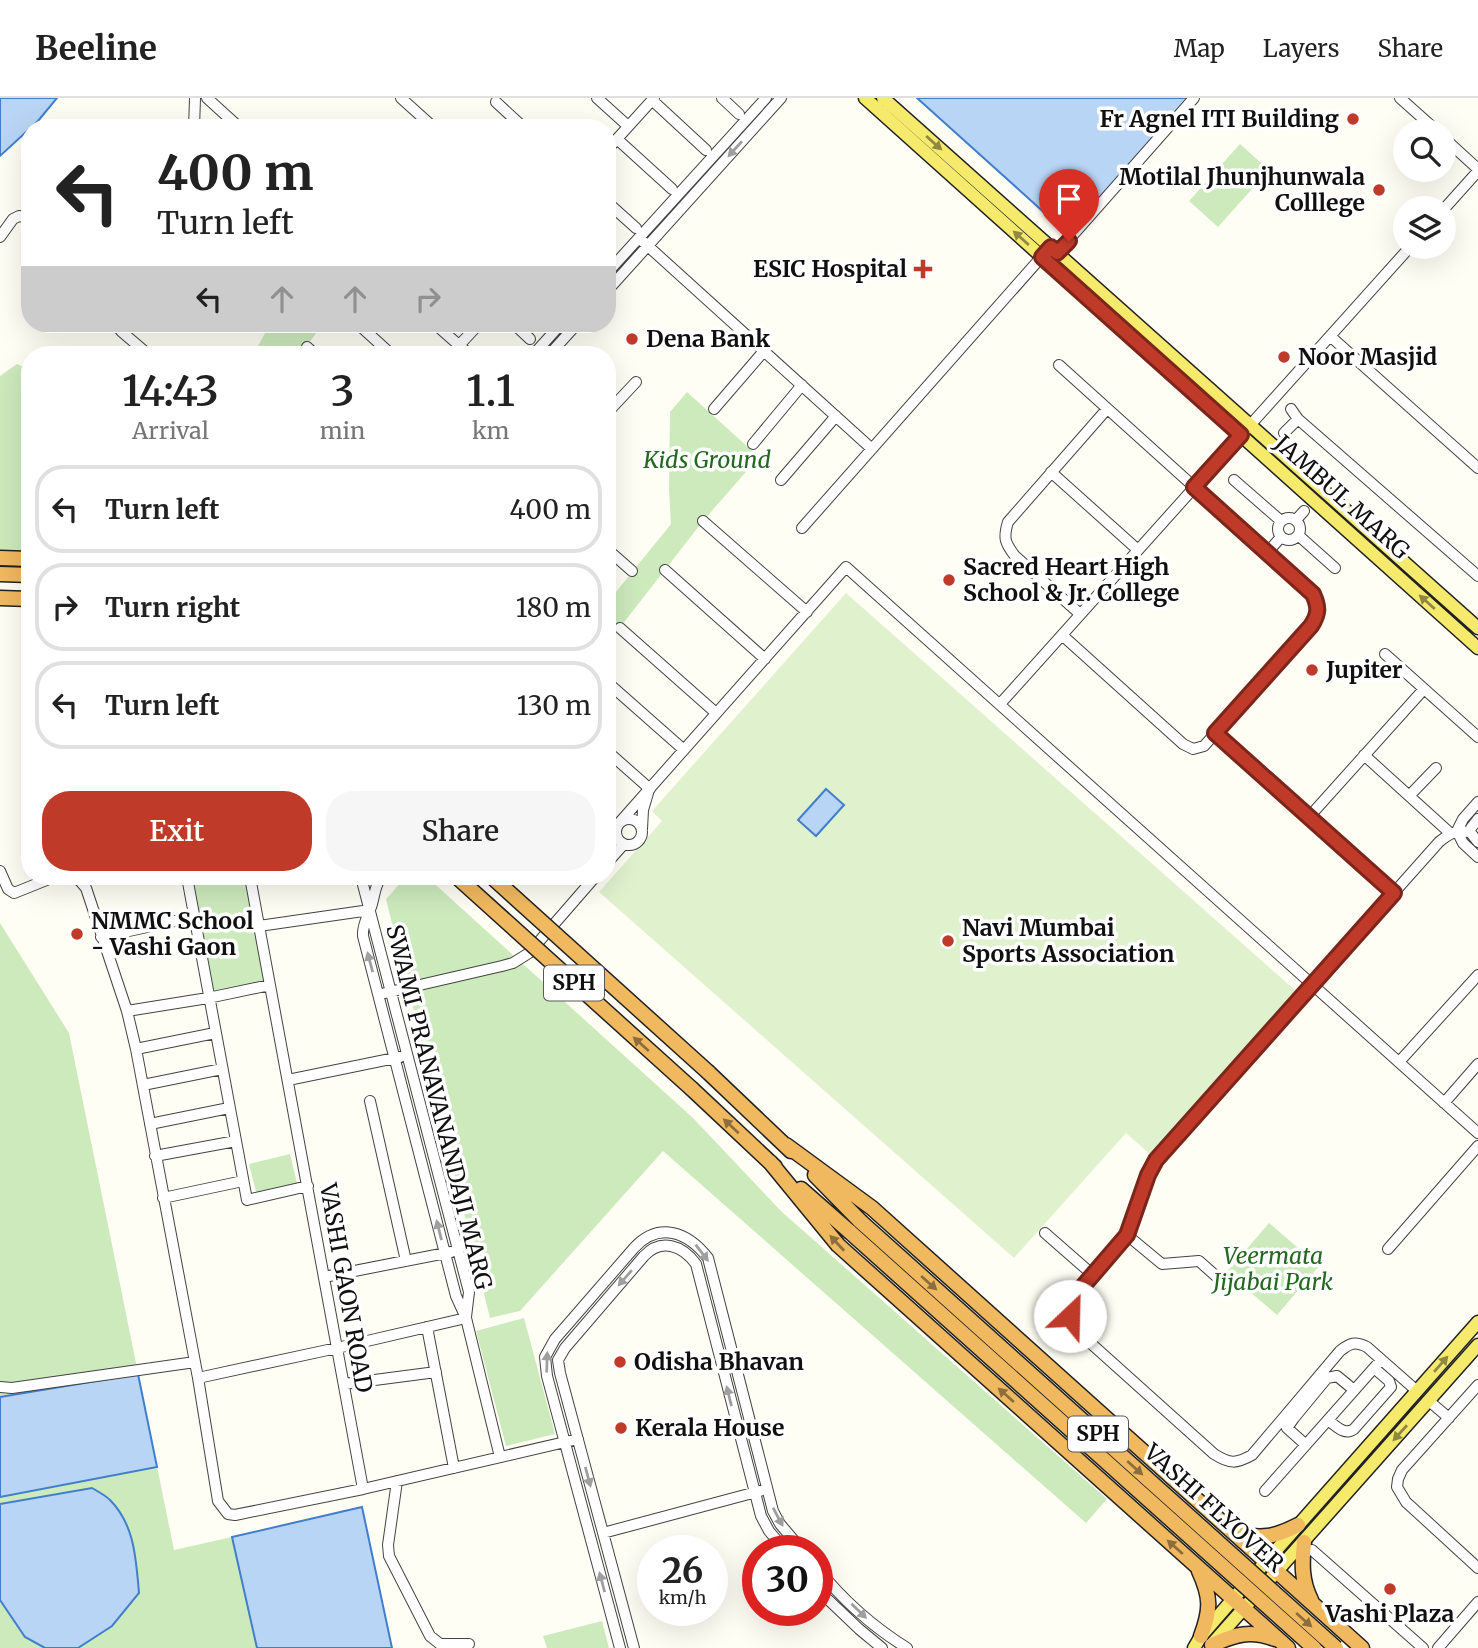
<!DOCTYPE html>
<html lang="en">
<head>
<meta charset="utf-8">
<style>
	body { margin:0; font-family:Merriweather,serif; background:#f6f6f6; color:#222; height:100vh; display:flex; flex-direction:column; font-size:26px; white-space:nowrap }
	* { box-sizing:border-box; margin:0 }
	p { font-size:23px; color:#767676 }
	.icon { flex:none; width:38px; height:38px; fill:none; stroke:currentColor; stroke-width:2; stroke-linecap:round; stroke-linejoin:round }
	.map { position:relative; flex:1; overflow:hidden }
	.side { position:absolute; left:21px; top:248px; width:595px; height:539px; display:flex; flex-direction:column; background:#fff; border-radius:28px; box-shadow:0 7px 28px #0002 }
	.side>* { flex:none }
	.banner { position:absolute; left:21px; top:21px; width:595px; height:214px; border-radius:28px; box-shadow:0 7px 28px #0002; background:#fff; color:#222; overflow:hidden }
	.tools { position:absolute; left:1393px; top:21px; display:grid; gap:14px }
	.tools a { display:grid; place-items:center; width:63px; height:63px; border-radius:50%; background:#fff; box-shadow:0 7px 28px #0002; font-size:35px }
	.speed { position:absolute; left:637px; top:1437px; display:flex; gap:14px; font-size:35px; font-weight:700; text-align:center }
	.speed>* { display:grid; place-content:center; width:91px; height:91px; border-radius:50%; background:#fff; box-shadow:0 7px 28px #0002; line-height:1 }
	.speed small { font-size:18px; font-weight:400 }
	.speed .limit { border:10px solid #d22; background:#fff; color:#111 }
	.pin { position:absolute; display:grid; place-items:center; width:60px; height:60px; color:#fff; margin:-72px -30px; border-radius:50% 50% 50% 0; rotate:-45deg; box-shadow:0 0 7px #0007 }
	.pin .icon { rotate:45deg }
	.me { position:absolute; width:77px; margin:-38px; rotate:24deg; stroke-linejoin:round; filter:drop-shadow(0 0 5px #0008) }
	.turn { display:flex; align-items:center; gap:24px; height:147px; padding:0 21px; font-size:32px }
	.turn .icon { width:91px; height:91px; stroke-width:2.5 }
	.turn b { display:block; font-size:49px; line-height:60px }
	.lanes { display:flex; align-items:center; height:66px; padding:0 21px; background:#0003; justify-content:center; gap:35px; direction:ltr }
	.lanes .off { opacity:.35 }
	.eta { display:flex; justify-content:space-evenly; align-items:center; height:119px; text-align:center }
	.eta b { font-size:42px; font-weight:600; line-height:49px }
	.action { display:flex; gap:14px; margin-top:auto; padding:14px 21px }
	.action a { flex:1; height:80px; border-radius:28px; background:#bf3a29; color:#fff; font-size:28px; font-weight:600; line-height:80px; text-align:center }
	.action a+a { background:#f6f6f6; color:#222 }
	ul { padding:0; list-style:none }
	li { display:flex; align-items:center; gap:21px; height:88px; margin:0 14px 10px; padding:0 7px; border:4px solid #e0e0e0; border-radius:28px }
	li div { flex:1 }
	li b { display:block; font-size:26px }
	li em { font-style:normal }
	header { display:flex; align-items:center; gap:42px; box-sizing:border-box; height:98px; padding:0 35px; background:#fff; border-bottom:2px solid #e0e0e0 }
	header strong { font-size:33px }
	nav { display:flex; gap:38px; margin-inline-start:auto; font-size:24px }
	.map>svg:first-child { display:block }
	.green { fill:#cdeabd }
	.pitch { fill:#e0f1ce }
	.water { fill:#b9d5f5; stroke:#417ecb; stroke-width:2 }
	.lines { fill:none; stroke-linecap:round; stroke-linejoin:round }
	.minor-casing { stroke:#434343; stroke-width:12 }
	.major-casing { stroke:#212121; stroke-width:15 }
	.highway-casing { stroke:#212121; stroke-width:17 }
	.minor { stroke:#fff; stroke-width:10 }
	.major { stroke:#f6ea6d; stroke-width:12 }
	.highway { stroke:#f1b95f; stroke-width:14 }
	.highway-bridge-casing { stroke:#212121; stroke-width:17; stroke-linecap:butt }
	.highway-bridge { stroke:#f1b95f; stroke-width:14 }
	.oneway { fill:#8e8843 }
	.oneway2 { fill:#9f9f9f }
	.oneway3 { fill:#8c6d3b }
	.route-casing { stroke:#7c261b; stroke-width:18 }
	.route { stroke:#bf3a29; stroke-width:12 }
	.poi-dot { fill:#bf3a29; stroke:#fff; stroke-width:2.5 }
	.labels { text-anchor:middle; stroke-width:7; stroke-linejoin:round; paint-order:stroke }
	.shield { fill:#fff; stroke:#585858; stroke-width:2 }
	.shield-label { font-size:21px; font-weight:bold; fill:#101010 }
	.poi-label { font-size:23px; font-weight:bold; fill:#101010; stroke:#fff; text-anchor:start }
	.park-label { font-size:23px; font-style:italic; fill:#246820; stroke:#fff }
	.street-label { font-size:23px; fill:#101010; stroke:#fff }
</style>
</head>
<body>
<header>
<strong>Beeline</strong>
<nav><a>Map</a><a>Layers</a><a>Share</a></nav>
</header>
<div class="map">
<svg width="1478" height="1550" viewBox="0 0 1478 1550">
	<rect width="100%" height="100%" fill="#fffef4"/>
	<path class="green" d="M1240,46l29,26 -51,57 -29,-26z
		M270,226h53l-23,31h-47z
		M17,266l13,6v180h-30v-174z
		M687,294l72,65 -56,64 -96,123v-41l64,-79 -2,-35 1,-77z
		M191,779h55l19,104 -53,12z
		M406,779h21l266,241 89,94 325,287 -21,24 -423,-372 -143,160 -30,7 -104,-419z
		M0,825l69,110 105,517 58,-13 25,111h-257z
		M290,1056l7,29 -41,9 -7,-28z
		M1269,1125l50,43 -42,49 -50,-43z
		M524,1220l31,116 -49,12 -30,-115z
		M602,1523l7,27h-62l-4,-12z"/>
	<path class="pitch" d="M846,495l450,398 -145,164 -25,-22 -112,125 -415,-366 63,-71 -10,-10z"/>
	<path class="water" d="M0,0h57l-19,23 -38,35z
		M917,0h274l-123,136z
		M826,691l18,16 -28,31 -18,-16z
		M138,1276l19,93 -157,30v-100z
		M92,1390c5,3 13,7 18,12 25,25 26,60 29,93l-27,33 -34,22h-33l-20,-11 -25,-37v-96z
		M362,1409l30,141h-135l-25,-111z"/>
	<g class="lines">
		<g class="minor-casing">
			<path id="minor" d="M207,0l33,30
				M401,0l31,28
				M597,0l31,28
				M722,0l17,16
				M1400,0l37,33
				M652,2l54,50
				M496,4l28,26
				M194,30l1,-30
				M1444,40l34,31
				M617,41l55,50
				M607,52l47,-52
				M607,104l29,26
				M1444,111l34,-38
				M0,139l13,-18 6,-3 11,2
				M639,140l233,211
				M1057,155l137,-155
				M607,175l159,-175
				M607,193l174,-193
				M115,226l7,8 27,23
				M358,226l34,31
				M435,226l35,31
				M514,226l16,15
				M1330,238l148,132
				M307,249l9,8
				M450,257l29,-31
				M533,257l28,-31
				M549,257l28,-31
				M1059,267l254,229c6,13 6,20 -2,32l-107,120 -11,3 -10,-5 -121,-109
				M714,311l50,-58
				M1291,311l7,10 180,157
				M607,315l29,-31
				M1284,335l14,-14
				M753,346l49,-59
				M1051,374l87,78
				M781,382l55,-64
				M1234,382l47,41
				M1278 431a11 11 0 1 1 22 0a11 11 0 1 1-22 0Z
				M1296,422l8,-9
				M703,423l104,91
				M802,430l243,-275
				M1298,437l37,33
				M607,451l25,22
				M1267,455l14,-16
				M665,472l100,89
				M1080,516l-65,-58c-10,-13 -12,-18 -7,-34l99,-113
				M620,530l96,85
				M1385,556l93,83
				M607,584l77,68
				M1000,606l410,-457
				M1215,635l179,160
				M607,653l43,38
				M1364,657l86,78
				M1409,698l27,-28
				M1309,719l115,-128
				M616 734a13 13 0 1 1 26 0a13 13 0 1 1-26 0Z
				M620,724l226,-255 632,566
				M642,731l1,-19 5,-17
				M1457,733l6,-12 15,-17
				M1457,733l6,12 15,14
				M1470,734l1,-4 7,-9
				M1470,734l8,10
				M607,765l17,-19
				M0,773l8,18 6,4 40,-16
				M72,779l8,4 6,7 41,123 9,38 62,329 20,123 10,13 7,1 128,-26
				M187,779l60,323 61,-14
				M250,779l113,612 215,-50
				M361,779l108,415 -3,25
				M381,779c-6,9 -6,16 -9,27 -3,11 -10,20 -9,32l93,360 10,22 34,139
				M80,783l14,-4
				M259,828l111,-16
				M101,839l93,-20
				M385,895l117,-27 11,-3 16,-10 66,-76
				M127,913l81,-13 62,-13
				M136,951l79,-16
				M1399,964l79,-87
				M288,982l112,-23
				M143,987l79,-16
				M370,1003l36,160
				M1444,1005l34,-39
				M150,1026l79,-16
				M155,1058l81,-15
				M163,1100l80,-17
				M1045,1135l48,42
				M1127,1137l35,29 37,-3 18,16
				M1388,1151l90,-103
				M324,1179l127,-25
				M427,1229l27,141
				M198,1280l139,-30 129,-30
				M344,1286l92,-12
				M1478,1287l-76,85 -4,9 -1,8 9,15 72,66
				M0,1289l12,1 183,-26
				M1417,1293l-50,-44c-12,-6 -17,-4 -27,4l-88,104c-16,9 -22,9 -38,-1l-128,-115c-6,-6 -14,-13 -16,-22 -5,-28 47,-61 58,-84 11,-24 14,-51 28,-73l283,-318c11,-9 17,-12 31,-10
				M1429,1303l20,17
				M1328,1322c8,6 17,16 26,9l37,-42 -2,-6 -15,-13
				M1306,1347l-19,-17 7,-10 33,-40 10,-2 17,14
				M397,1383l-9,64 1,11 41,80 10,8h29
				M1265,1393l116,-131
				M603,1435l157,-42
				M1312,1452l111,98
				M817,1470c25,31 56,59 90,80
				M817,1491l42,40 23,19
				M620,1550l-73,-272 -2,-19 10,-18 79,-91c25,-27 54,-16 74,10l65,253 7,13 22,26
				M634,1550l-74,-275 -2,-13 7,-12 79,-92c17,-18 38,-11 52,8l65,252 8,15 16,19
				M1438,1550l40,-46"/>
		</g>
		<g class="major-casing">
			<path id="major" d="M865,0l613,550
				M883,0l595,530
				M1213,1545l265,-298
				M1194,1550l7,-12 32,-37 245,-277"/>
		</g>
		<g class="highway-casing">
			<path id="highway" d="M0,460l30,1
				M0,476l30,1
				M0,500l30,1
				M708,974l83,79
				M692,991l83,78
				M786,1047l86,63 490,440
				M770,1064l68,83 450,403
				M815,1077l45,46
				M801,1091l49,43
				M1235,1434c25,8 40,5 63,-7
				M1304,1444c-2,21 -3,38 7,58
				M1199,1473c12,26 12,39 2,65
				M1212,1547c24,-11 38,-15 63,-6"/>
		</g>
		<use href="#minor" class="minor"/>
		<use href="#major" class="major"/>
		<use href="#highway" class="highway"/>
		<g class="highway-bridge-casing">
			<path id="highway-bridge" d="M457,779l235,212
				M492,779l216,195
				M860,1123l476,427
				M850,1134l464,416"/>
		</g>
		<use href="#highway-bridge" class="highway-bridge"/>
	</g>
	<defs><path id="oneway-solid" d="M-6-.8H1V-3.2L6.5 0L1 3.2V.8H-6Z" transform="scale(1.75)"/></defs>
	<g class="oneway">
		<use href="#oneway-solid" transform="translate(934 45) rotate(42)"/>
		<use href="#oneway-solid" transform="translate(1021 140) rotate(-138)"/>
		<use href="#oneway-solid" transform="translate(1427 504) rotate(-138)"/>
		<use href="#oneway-solid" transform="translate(1441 1266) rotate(-49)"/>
		<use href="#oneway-solid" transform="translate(1400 1335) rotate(132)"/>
	</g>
	<g class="oneway2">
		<use href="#oneway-solid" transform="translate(735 51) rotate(132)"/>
		<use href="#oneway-solid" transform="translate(370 864) rotate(-105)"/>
		<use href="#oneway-solid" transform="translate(439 1132) rotate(-104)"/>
		<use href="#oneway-solid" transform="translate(702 1155) rotate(53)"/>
		<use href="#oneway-solid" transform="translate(625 1180) rotate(131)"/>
		<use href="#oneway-solid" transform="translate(547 1264) rotate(-88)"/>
		<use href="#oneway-solid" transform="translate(729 1298) rotate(-104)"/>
		<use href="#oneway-solid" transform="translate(588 1379) rotate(75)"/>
		<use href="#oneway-solid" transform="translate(778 1419) rotate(62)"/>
		<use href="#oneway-solid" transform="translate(602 1484) rotate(-105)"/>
		<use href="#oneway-solid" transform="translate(859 1513) rotate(44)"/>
	</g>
	<g class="oneway3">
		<use href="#oneway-solid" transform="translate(641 946) rotate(-138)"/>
		<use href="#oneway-solid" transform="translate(731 1028) rotate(-137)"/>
		<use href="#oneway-solid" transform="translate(837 1145) rotate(-133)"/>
		<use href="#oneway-solid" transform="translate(929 1185) rotate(42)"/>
		<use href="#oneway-solid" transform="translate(1006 1297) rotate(-138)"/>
		<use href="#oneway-solid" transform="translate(1135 1370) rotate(42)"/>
		<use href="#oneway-solid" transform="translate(1175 1449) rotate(-138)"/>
		<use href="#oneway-solid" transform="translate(1304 1522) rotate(42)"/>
	</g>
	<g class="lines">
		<g class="route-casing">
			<path id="route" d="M1069,143l-12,12 -6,-6 -9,10 199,178 -47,52 119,107c6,13 6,20 -2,32l-96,107 179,160 -238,267 -8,15 -21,60 -49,57 -6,11 -2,13"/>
		</g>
		<use href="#route" class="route"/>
	</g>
	<g class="poi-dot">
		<circle cx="1353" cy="21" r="7"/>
		<circle cx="1379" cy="92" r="7"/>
		<path d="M919.5 160.5h7v7h7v7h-7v7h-7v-7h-7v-7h7z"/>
		<circle cx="632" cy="241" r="7"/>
		<circle cx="1284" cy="259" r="7"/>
		<circle cx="949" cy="482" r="7"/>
		<circle cx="1312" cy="572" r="7"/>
		<circle cx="77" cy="836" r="7"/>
		<circle cx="948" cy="843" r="7"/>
		<circle cx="620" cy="1264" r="7"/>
		<circle cx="621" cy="1330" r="7"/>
		<circle cx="1390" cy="1491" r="7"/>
	</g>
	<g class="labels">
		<g class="shield">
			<rect x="544" y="867.5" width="60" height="35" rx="5"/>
			<rect x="1068" y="1318.5" width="60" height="35" rx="5"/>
		</g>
		<g class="shield-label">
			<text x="574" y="892">SPH</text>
			<text x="1098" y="1343">SPH</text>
		</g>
		<g class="poi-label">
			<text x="1339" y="29" text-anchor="end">Fr Agnel ITI Building</text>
			<text x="1365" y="87" text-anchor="end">Motilal Jhunjhunwala<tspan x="1365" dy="26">Colllege</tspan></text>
			<text x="907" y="179" text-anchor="end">ESIC Hospital</text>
			<text x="646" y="249">Dena Bank</text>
			<text x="1298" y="267">Noor Masjid</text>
			<text x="963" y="477">Sacred Heart High<tspan x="963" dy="26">School &amp; Jr. College</tspan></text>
			<text x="1326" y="580">Jupiter</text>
			<text x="91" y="831">NMMC School<tspan x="91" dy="26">- Vashi Gaon</tspan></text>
			<text x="962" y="838">Navi Mumbai<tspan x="962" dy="26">Sports Association</tspan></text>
			<text x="634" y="1272">Odisha Bhavan</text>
			<text x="635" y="1338">Kerala House</text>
			<text x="1390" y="1524" text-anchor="middle">Vashi Plaza</text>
		</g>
		<g class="park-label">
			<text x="707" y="370">Kids Ground</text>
			<text x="1273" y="1166">Veermata<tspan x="1273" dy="26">Jijabai Park</tspan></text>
		</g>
		<g class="street-label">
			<text transform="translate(1342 399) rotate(42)" y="8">JAMBUL MARG</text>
			<text transform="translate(439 1009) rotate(76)" y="8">SWAMI PRANAVANANDAJI MARG</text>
			<text transform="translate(346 1190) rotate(80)" y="8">VASHI GAON ROAD</text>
			<text transform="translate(1214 1410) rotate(42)" y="8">VASHI FLYOVER</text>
		</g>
	</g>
</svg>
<div class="tools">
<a><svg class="icon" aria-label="search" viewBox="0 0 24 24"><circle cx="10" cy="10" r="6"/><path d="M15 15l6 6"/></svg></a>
<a><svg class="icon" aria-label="layers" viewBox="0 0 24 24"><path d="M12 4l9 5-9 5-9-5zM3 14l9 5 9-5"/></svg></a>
</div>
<div class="speed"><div>26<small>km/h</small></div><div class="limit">30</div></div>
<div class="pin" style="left:1069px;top:143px;background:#d93025"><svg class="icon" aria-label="arrive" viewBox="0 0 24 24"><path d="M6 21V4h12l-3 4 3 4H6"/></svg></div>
<svg class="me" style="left:1070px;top:1218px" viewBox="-20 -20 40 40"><circle r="19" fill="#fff"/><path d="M0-13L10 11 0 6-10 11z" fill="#bf3a29"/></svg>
<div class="banner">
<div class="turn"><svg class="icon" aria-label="left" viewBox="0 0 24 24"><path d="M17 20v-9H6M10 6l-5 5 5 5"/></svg><div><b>400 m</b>Turn left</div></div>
<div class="lanes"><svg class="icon" aria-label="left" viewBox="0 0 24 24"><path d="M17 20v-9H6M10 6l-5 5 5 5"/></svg><svg class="icon off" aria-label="ahead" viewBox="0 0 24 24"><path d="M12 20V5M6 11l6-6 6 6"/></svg><svg class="icon off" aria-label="ahead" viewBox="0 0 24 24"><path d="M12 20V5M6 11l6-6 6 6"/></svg><svg class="icon off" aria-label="right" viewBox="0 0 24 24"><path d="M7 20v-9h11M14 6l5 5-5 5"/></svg></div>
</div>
<section class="side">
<div class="eta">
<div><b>14:43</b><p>Arrival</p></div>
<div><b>3</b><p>min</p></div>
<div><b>1.1</b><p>km</p></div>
</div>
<ul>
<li><svg class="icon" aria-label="left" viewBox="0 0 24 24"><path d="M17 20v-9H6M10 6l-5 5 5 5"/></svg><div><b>Turn left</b></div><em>400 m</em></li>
<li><svg class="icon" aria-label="right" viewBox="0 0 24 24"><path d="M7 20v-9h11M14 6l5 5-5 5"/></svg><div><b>Turn right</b></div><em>180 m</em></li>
<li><svg class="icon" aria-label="left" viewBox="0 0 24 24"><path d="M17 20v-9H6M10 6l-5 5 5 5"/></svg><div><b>Turn left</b></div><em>130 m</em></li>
</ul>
<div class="action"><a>Exit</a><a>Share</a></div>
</section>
</div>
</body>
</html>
